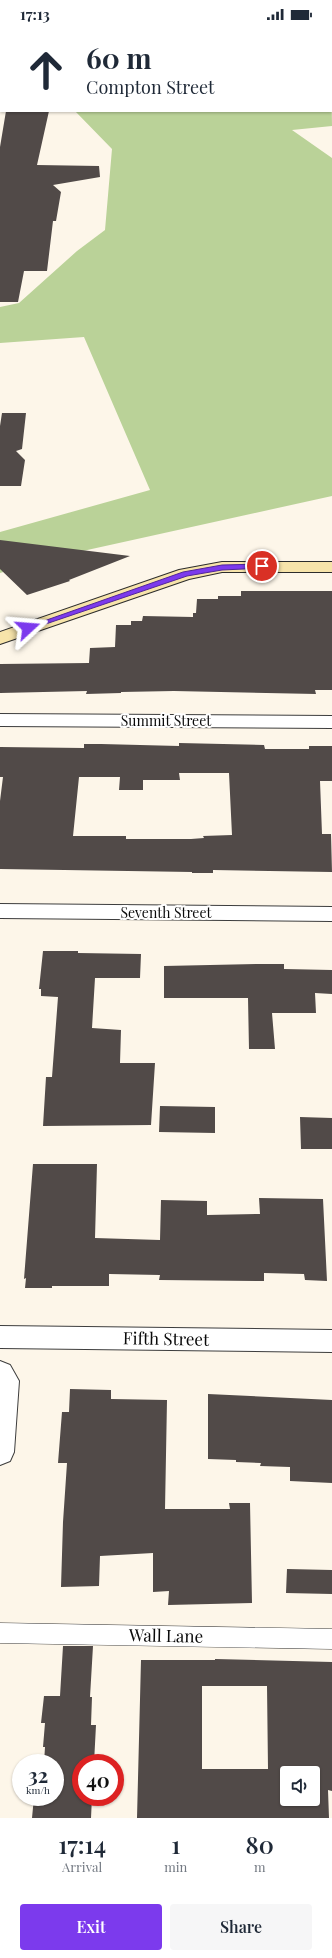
<!DOCTYPE html>
<html lang="en">
<head>
<meta charset="utf-8">
<style>
	body { margin:0; font-family:"Playfair Display",serif; background:#f6f6f7; color:#1f2937; height:100vh; display:flex; flex-direction:column; font-size:15px; white-space:nowrap }
	* { box-sizing:border-box; margin:0 }
	p { font-size:13px; color:#747a83 }
	.icon { flex:none; width:22px; height:22px; fill:none; stroke:currentColor; stroke-width:2; stroke-linecap:round; stroke-linejoin:round }
	.map { position:relative; height:1790px; overflow:hidden }
	.sheet { display:flex; flex-direction:column; background:#fff; flex:1 }
	.sheet>* { flex:none }
	.guide { position:absolute; left:0px; top:0px; width:332px; height:84px; box-shadow:0 1px 3px #0004; background:#fff; color:#1f2937; overflow:hidden }
	.tools { position:absolute; left:280px; top:1738px; display:grid; gap:8px }
	.tools a { display:grid; place-items:center; width:40px; height:40px; border-radius:4px; background:#fff; box-shadow:0 1px 3px #0004; font-size:20px }
	.speed { position:absolute; left:12px; top:1726px; display:flex; gap:8px; font-size:20px; font-weight:700; text-align:center }
	.speed>* { display:grid; place-content:center; width:52px; height:52px; border-radius:50%; background:#fff; box-shadow:0 1px 3px #0004; line-height:1 }
	.speed small { font-size:10px; font-weight:400 }
	.speed .limit { border:6px solid #d22; background:#fff; color:#111 }
	.pin { position:absolute; display:grid; place-items:center; width:34px; height:34px; color:#fff; margin:-17px; border:2px solid #fff; border-radius:50%; box-shadow:0 1px 4px #0007 }
	.me { position:absolute; width:44px; margin:-22px; rotate:71deg; stroke-linejoin:round; filter:drop-shadow(0 0 3px #0008) }
	.turn { display:flex; align-items:center; gap:14px; height:84px; padding:0 20px; font-size:18px }
	.turn .icon { width:52px; height:52px; stroke-width:2.5 }
	.turn b { display:block; font-size:28px; line-height:34px }
	.eta { display:flex; justify-content:space-evenly; align-items:center; height:68px; text-align:center }
	.eta b { font-size:24px; font-weight:600; line-height:28px }
	.button { display:flex; gap:8px; margin-top:auto; padding:8px 20px }
	.button a { flex:1; height:46px; border-radius:4px; background:#7c3aed; color:#fff; font-size:16px; font-weight:600; line-height:46px; text-align:center }
	.button a+a { background:#f6f6f7; color:#1f2937 }
	.status { display:flex; justify-content:space-between; align-items:center; height:28px; padding:0 20px; background:#fff; direction:ltr }
	.status svg { height:11px; fill:currentColor }
	.map>svg:first-child { display:block }
	.forest { fill:#bad298 }
	.building { fill:#514a48; fill-rule:evenodd }
	.lines { fill:none; stroke-linecap:round; stroke-linejoin:round }
	.lane-casing { stroke:#3d3d3d; stroke-width:1 }
	.street-casing { stroke:#3d3d3d; stroke-width:2 }
	.secondary-casing { stroke:#2c2c2c; stroke-width:2 }
	.lane { fill:#fff; fill-rule:evenodd }
	.street { fill:#fff; fill-rule:evenodd }
	.secondary { fill:#f7e4aa; fill-rule:evenodd }
	.route { fill:#7c3aed; stroke:#51269a }
	.labels { text-anchor:middle; stroke-width:4; stroke-linejoin:round; paint-order:stroke }
	.street-label { font-size:14px; fill:#0a0a0a; stroke:#fff }
	.near-street-label { font-size:17px; fill:#0a0a0a; stroke:#fff }
</style>
</head>
<body>
<div class="status"><b>17:13</b><svg viewBox="0 0 49 12"><path d="M0 12V9h3v3zM5 12V6h3v6zM10 12V3h3v9zM15 12V0h3v12zM26 1h20v11H26zM47 4h2v5h-2z"/></svg></div>
<div class="map">
<svg width="332" height="1790" viewBox="0 0 332 1790">
	<rect width="100%" height="100%" fill="#fdf6e9"/>
	<path class="forest" d="M23,0h189l-6,1z
		M331,30l1,68 -40,4 40,28v338l-281,62 -51,15v-41l150,-42 -66,-153 -84,6v-36l19,-4 58,-52 28,-21 7,-81 -37,-38h256z"/>
	<path class="building" d="M6,83h43l-12,54 62,1 1,11 -47,8 8,7 -5,29h-3l-6,50h-23l-6,31h-18v-155z
		M2,385h24l-4,36 -6,2 9,9 -4,26h-21v-60z
		M0,512l130,16 -61,24 1,1 -43,14 -27,-26z
		M241,563h91v99h-17l1,4 -142,-3 -53,1v1l-35,1 1,-3 -87,2v-29l89,-1 1,-15 25,-1 1,-22h15v-4h11l1,-5 50,1v-4h3l1,-14h21v-3h23z
		M179,715l85,2 1,4h44v-3h23v35h-12l2,53h9l1,38 -119,-2v3h-21v-1l-192,-3v-68l3,-24h-3v-30l84,1v-4h17l78,2zM179,745h50l3,62 -29,1 1,2 -13,1h-65v-3h-53l6,-59h41l-1,13h24v-10h37z
		M43,923h35v2l63,1 -1,24h-45l-3,50 29,2 -1,33h35l-4,62 -108,1 3,-49h6l6,-80 -17,-1v-7h-2z
		M259,936h25v5l48,1v24l-17,-1 1,20h-44l3,36h-26l-1,-51h-84v-32z
		M160,1078l55,1v26l-56,-1z
		M300,1089l32,1v31h-31z
		M33,1136h64l-2,74 65,2 1,-40 46,1v14l53,-1 -1,-16 64,1 4,82 -22,-1 -1,-6 -40,-1v8l-105,-1 1,-5 -51,-1v12h-57v2h-27l1,-10 -2,1z
		M70,1361l41,1v9l56,1 -2,109h65l-1,-6h21l2,100 -84,2 1,-14 -16,1v-39l-53,3 -1,30 -38,1 2,-65 4,-59h-9l4,-51h7z
		M208,1366l124,6v83l-42,-2v-14l-30,-1 1,-3 -25,-1v-2l-28,-1z
		M287,1541l45,1v24l-46,-1z
		M63,1618h30l-3,51h2l-1,28h5l-2,38h-13v34h11l-1,21h-59l2,-21h21v-34h-11l1,-16h-2l2,-24h-4l3,-27h16z
		M215,1631l117,3v129l-4,-1 1,28h-192l4,-158h74zM202,1658h65l1,83h-66zM287,1745h26v26h-26z"/>
	<g class="lines">
		<g class="lane-casing">
			<path id="lane" d="M0,16h1v4h-1z
				M0,1595l332,6v20l-332,-6z"/>
		</g>
		<g class="street-casing">
			<path id="street" d="M0,686l332,2v12l-332,-2z
				M0,876l332,3v14l-332,-3z
				M0,1298l332,4v22l-332,-4z
				M0,1333l10,4 9,16 -5,71 -4,9 -10,4z"/>
		</g>
		<g class="secondary-casing">
			<path id="secondary" d="M0,36h1v6h-1z
				M222,534h110v10h-110l-33,7 -189,65v-12l179,-62z"/>
		</g>
		<use href="#lane" class="lane"/>
		<use href="#street" class="street"/>
		<use href="#secondary" class="secondary"/>
	</g>
	<path class="route" d="M262,536h3v4l-43,2 -35,6 -156,53 -7,-1 159,-56 39,-7z"/>
	<g class="labels">
		<g class="street-label">
			<text x="166" y="698">Summit Street</text>
			<text x="166" y="890">Seventh Street</text>
		</g>
		<g class="near-street-label">
			<text transform="translate(166 1311) rotate(1)" y="6">Fifth Street</text>
			<text transform="translate(166 1608) rotate(1)" y="6">Wall Lane</text>
		</g>
	</g>
</svg>
<div class="tools">
<a><svg class="icon" aria-label="sound" viewBox="0 0 24 24"><path d="M4 9h4l5-4v14l-5-4H4zM17 9q2 3 0 6"/></svg></a>
</div>
<div class="speed"><div>32<small>km/h</small></div><div class="limit">40</div></div>
<div class="pin" style="left:262px;top:538px;background:#d93025"><svg class="icon" aria-label="arrive" viewBox="0 0 24 24"><path d="M6 21V4h12l-3 4 3 4H6"/></svg></div>
<svg class="me" style="left:28px;top:600px" viewBox="-20 -20 40 40"><path d="M0-17L14 15 0 8-14 15z" fill="#7c3aed" stroke="#fff" stroke-width="4"/></svg>
<div class="guide">
<div class="turn"><svg class="icon" aria-label="ahead" viewBox="0 0 24 24"><path d="M12 20V5M6 11l6-6 6 6"/></svg><div><b>60 m</b>Compton Street</div></div>
</div>
</div>
<section class="sheet">
<div class="eta">
<div><b>17:14</b><p>Arrival</p></div>
<div><b>1</b><p>min</p></div>
<div><b>80</b><p>m</p></div>
</div>
<div class="button"><a>Exit</a><a>Share</a></div>
</section>
</body>
</html>
